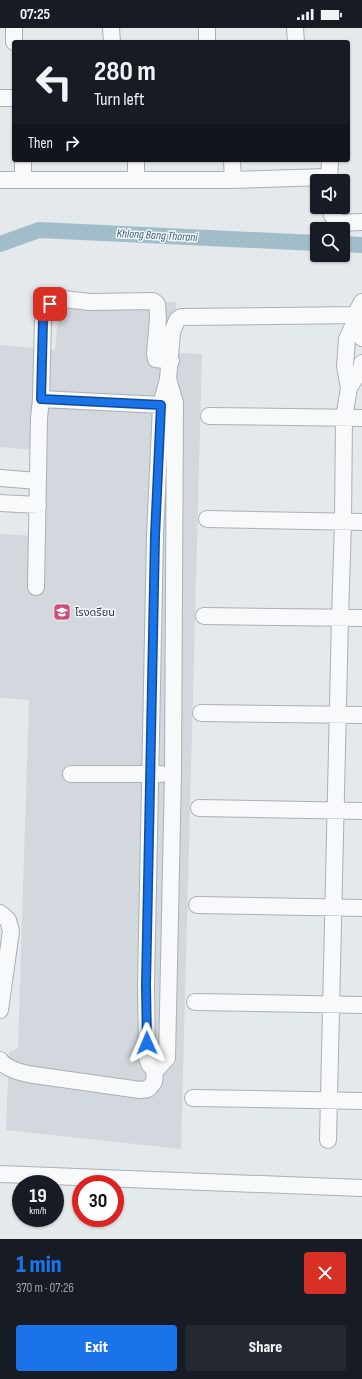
<!DOCTYPE html>
<html lang="en">
<head>
<meta charset="utf-8">
<style>
	body { margin:0; font-family:"Sofia Sans Condensed","Noto Sans Thai",sans-serif; background:#242831; color:#f1f3f6; height:100vh; display:flex; flex-direction:column; font-size:15px; white-space:nowrap }
	* { box-sizing:border-box; margin:0 }
	p { font-size:13px; color:#9ea1a6 }
	.icon { flex:none; width:22px; height:22px; fill:none; stroke:currentColor; stroke-width:2; stroke-linecap:round; stroke-linejoin:round }
	.map { position:relative; height:1211px; overflow:hidden }
	.sheet { display:flex; flex-direction:column; background:#171b24; flex:1 }
	.sheet>* { flex:none }
	.top-card { position:absolute; left:12px; top:12px; width:338px; height:122px; border-radius:4px; box-shadow:0 1px 3px #0004; background:#171b24; color:#f1f3f6; overflow:hidden }
	.fabs { position:absolute; left:310px; top:146px; display:grid; gap:8px }
	.fabs a { display:grid; place-items:center; width:40px; height:40px; border-radius:4px; background:#171b24; box-shadow:0 1px 3px #0004; font-size:20px }
	.speed { position:absolute; left:12px; top:1147px; display:flex; gap:8px; font-size:20px; font-weight:700; text-align:center }
	.speed>* { display:grid; place-content:center; width:52px; height:52px; border-radius:50%; background:#171b24; box-shadow:0 1px 3px #0004; line-height:1 }
	.speed small { font-size:10px; font-weight:400 }
	.speed .limit { border:6px solid #d22; background:#fff; color:#111 }
	.pin { position:absolute; display:grid; place-items:center; width:34px; height:34px; color:#fff; margin:-17px; border-radius:8px; box-shadow:0 2px 6px #0006 }
	.me { position:absolute; width:44px; margin:-22px; rotate:359deg; stroke-linejoin:round; filter:drop-shadow(0 0 3px #0008) }
	.turn { display:flex; align-items:center; gap:14px; height:84px; padding:0 16px; font-size:18px }
	.turn .icon { width:52px; height:52px; stroke-width:2.5 }
	.turn b { display:block; font-size:28px; line-height:34px }
	.then { display:flex; align-items:center; height:38px; padding:0 16px; background:#0003; gap:8px; font-size:15px }
	.round { display:grid; place-items:center; flex:none; width:42px; height:42px; border-radius:4px; background:#242831 }
	.head { display:flex; align-items:center; justify-content:space-between; height:68px; padding:0 16px }
	h1 { font-size:24px; font-weight:800; line-height:30px; color:#1a73e8 }
	.action { display:flex; gap:8px; margin-top:auto; padding:8px 16px }
	.action a { flex:1; height:46px; border-radius:4px; background:#1a73e8; color:#fff; font-size:16px; font-weight:800; line-height:46px; text-align:center }
	.action a+a { background:#242831; color:#f1f3f6 }
	.status { display:flex; justify-content:space-between; align-items:center; height:28px; padding:0 20px; background:#171b24; direction:ltr }
	.status svg { height:11px; fill:currentColor }
	.map>svg:first-child { display:block }
	.built { fill:#d2d8dd }
	.lines { fill:none; stroke-linecap:round; stroke-linejoin:round }
	.canal { stroke:#a1bdca; stroke-width:16 }
	.minor-casing { stroke:#a9b1b6; stroke-width:18 }
	.minor { stroke:#f7f9fa; stroke-width:16 }
	.route-casing { stroke:#114b97; stroke-width:10 }
	.route { stroke:#1a73e8; stroke-width:7 }
	.labels { text-anchor:middle; stroke-width:3; stroke-linejoin:round; paint-order:stroke }
	.poi-label { font-size:11px; fill:#2c3944; stroke:#f4f7f9; text-anchor:start }
	.water-label { font-size:12px; font-style:italic; fill:#376077; stroke:#f4f7f9 }
</style>
</head>
<body>
<div class="status"><b>07:25</b><svg viewBox="0 0 49 12"><path d="M0 12V9h3v3zM5 12V6h3v6zM10 12V3h3v9zM15 12V0h3v12zM26 1h20v11H26zM47 4h2v5h-2z"/></svg></div>
<div class="map">
<svg width="362" height="1211" viewBox="0 0 362 1211">
	<rect width="100%" height="100%" fill="#e4e9ec"/>
	<path class="built" d="M60,270l116,4v51l26,1 -21,795 -175,-19 3,-78 9,-4 11,-348 -29,-2v-164l38,2 7,-85 -45,-4v-102l55,5z"/>
	<g class="lines">
		<path class="canal" d="M0,216l39,-14 278,13
			M343,216l19,1"/>
		<g class="minor-casing">
			<path id="minor" d="M14,0v14
				M111,0l1,14
				M207,0v14
				M295,0l1,14
				M0,70h14
				M136,132v20
				M232,132l1,20
				M0,152h233l95,-3
				M23,152v-20
				M329,153l1,-21
				M331,179l1,8 6,8 24,-1
				M354,296l8,14
				M349,360l13,-21v-4
				M41,371l2,-79 2,-10 5,-6 5,-3 9,-2 26,3 63,-1 4,3 1,14 -3,36 1,5 15,2
				M209,388l153,2
				M0,450l38,3
				M0,475l38,2
				M207,491l155,3
				M36,559l3,-169 2,-19 120,6
				M204,588l158,2
				M201,685l161,2
				M71,746h90
				M199,780l163,3
				M197,877l165,3
				M0,885l8,7 3,11 -11,79
				M195,974l167,3
				M0,1032c7,10 22,13 34,15l106,15 8,-1 6,-7 1,-11 12,-13 6,-284 2,-371 -7,-24
				M155,1043l-6,-7 -2,-7 -1,-72 9,-449 6,-131 7,-26 4,-47 5,-12 4,-3 181,-2
				M193,1070l169,3
				M328,1112l12,-522 3,-96 1,-104 5,-30 -4,-22 2,-27 7,-15 1,-9 7,-13
				M0,1146l362,14"/>
		</g>
		<use href="#minor" class="minor"/>
	</g>
	<g class="lines">
		<g class="route-casing">
			<path id="route" d="M50,276l-5,6 -2,10 -2,79 120,6 -6,131 -9,449 1,58"/>
		</g>
		<use href="#route" class="route"/>
	</g>
	<defs>
		<g id="school-square" transform="scale(0.9)"><rect x="-9" y="-9" width="18" height="18" rx="4" fill="#cb4f7a" stroke="#f4f7f9"/><path d="M0-5L7-2L0 1L-7-2ZM-4 1L0 2.5L4 1V4Q0 6-4 4Z" fill="#fff"/></g>
	</defs>
	<g fill-rule="evenodd">
		<use href="#school-square" x="62" y="584"/>
	</g>
	<g class="labels">
		<g class="poi-label">
			<text x="75" y="588">โรงดรียน</text>
		</g>
		<g class="water-label">
			<text transform="translate(157 207) rotate(3)" y="4">Khlong Bang Thorani</text>
		</g>
	</g>
</svg>
<div class="fabs">
<a><svg class="icon" aria-label="sound" viewBox="0 0 24 24"><path d="M4 9h4l5-4v14l-5-4H4zM17 9q2 3 0 6"/></svg></a>
<a><svg class="icon" aria-label="search" viewBox="0 0 24 24"><circle cx="10" cy="10" r="6"/><path d="M15 15l6 6"/></svg></a>
</div>
<div class="speed"><div>19<small>km/h</small></div><div class="limit">30</div></div>
<div class="pin" style="left:50px;top:276px;background:#d93025"><svg class="icon" aria-label="arrive" viewBox="0 0 24 24"><path d="M6 21V4h12l-3 4 3 4H6"/></svg></div>
<svg class="me" style="left:147px;top:1015px" viewBox="-20 -20 40 40"><path d="M0-17L14 15 0 8-14 15z" fill="#1a73e8" stroke="#fff" stroke-width="4"/></svg>
<div class="top-card">
<div class="turn"><svg class="icon" aria-label="left" viewBox="0 0 24 24"><path d="M17 20v-9H6M10 6l-5 5 5 5"/></svg><div><b>280 m</b>Turn left</div></div>
<div class="then">Then<svg class="icon" aria-label="right" viewBox="0 0 24 24"><path d="M7 20v-9h11M14 6l5 5-5 5"/></svg></div>
</div>
</div>
<section class="sheet">
<div class="head"><div><h1>1 min</h1><p>370 m · 07:26</p></div><a class="round" style="background:#d93025;color:#fff"><svg class="icon" aria-label="close" viewBox="0 0 24 24"><path d="M6 6l12 12M18 6L6 18"/></svg></a></div>
<div class="action"><a>Exit</a><a>Share</a></div>
</section>
</body>
</html>
